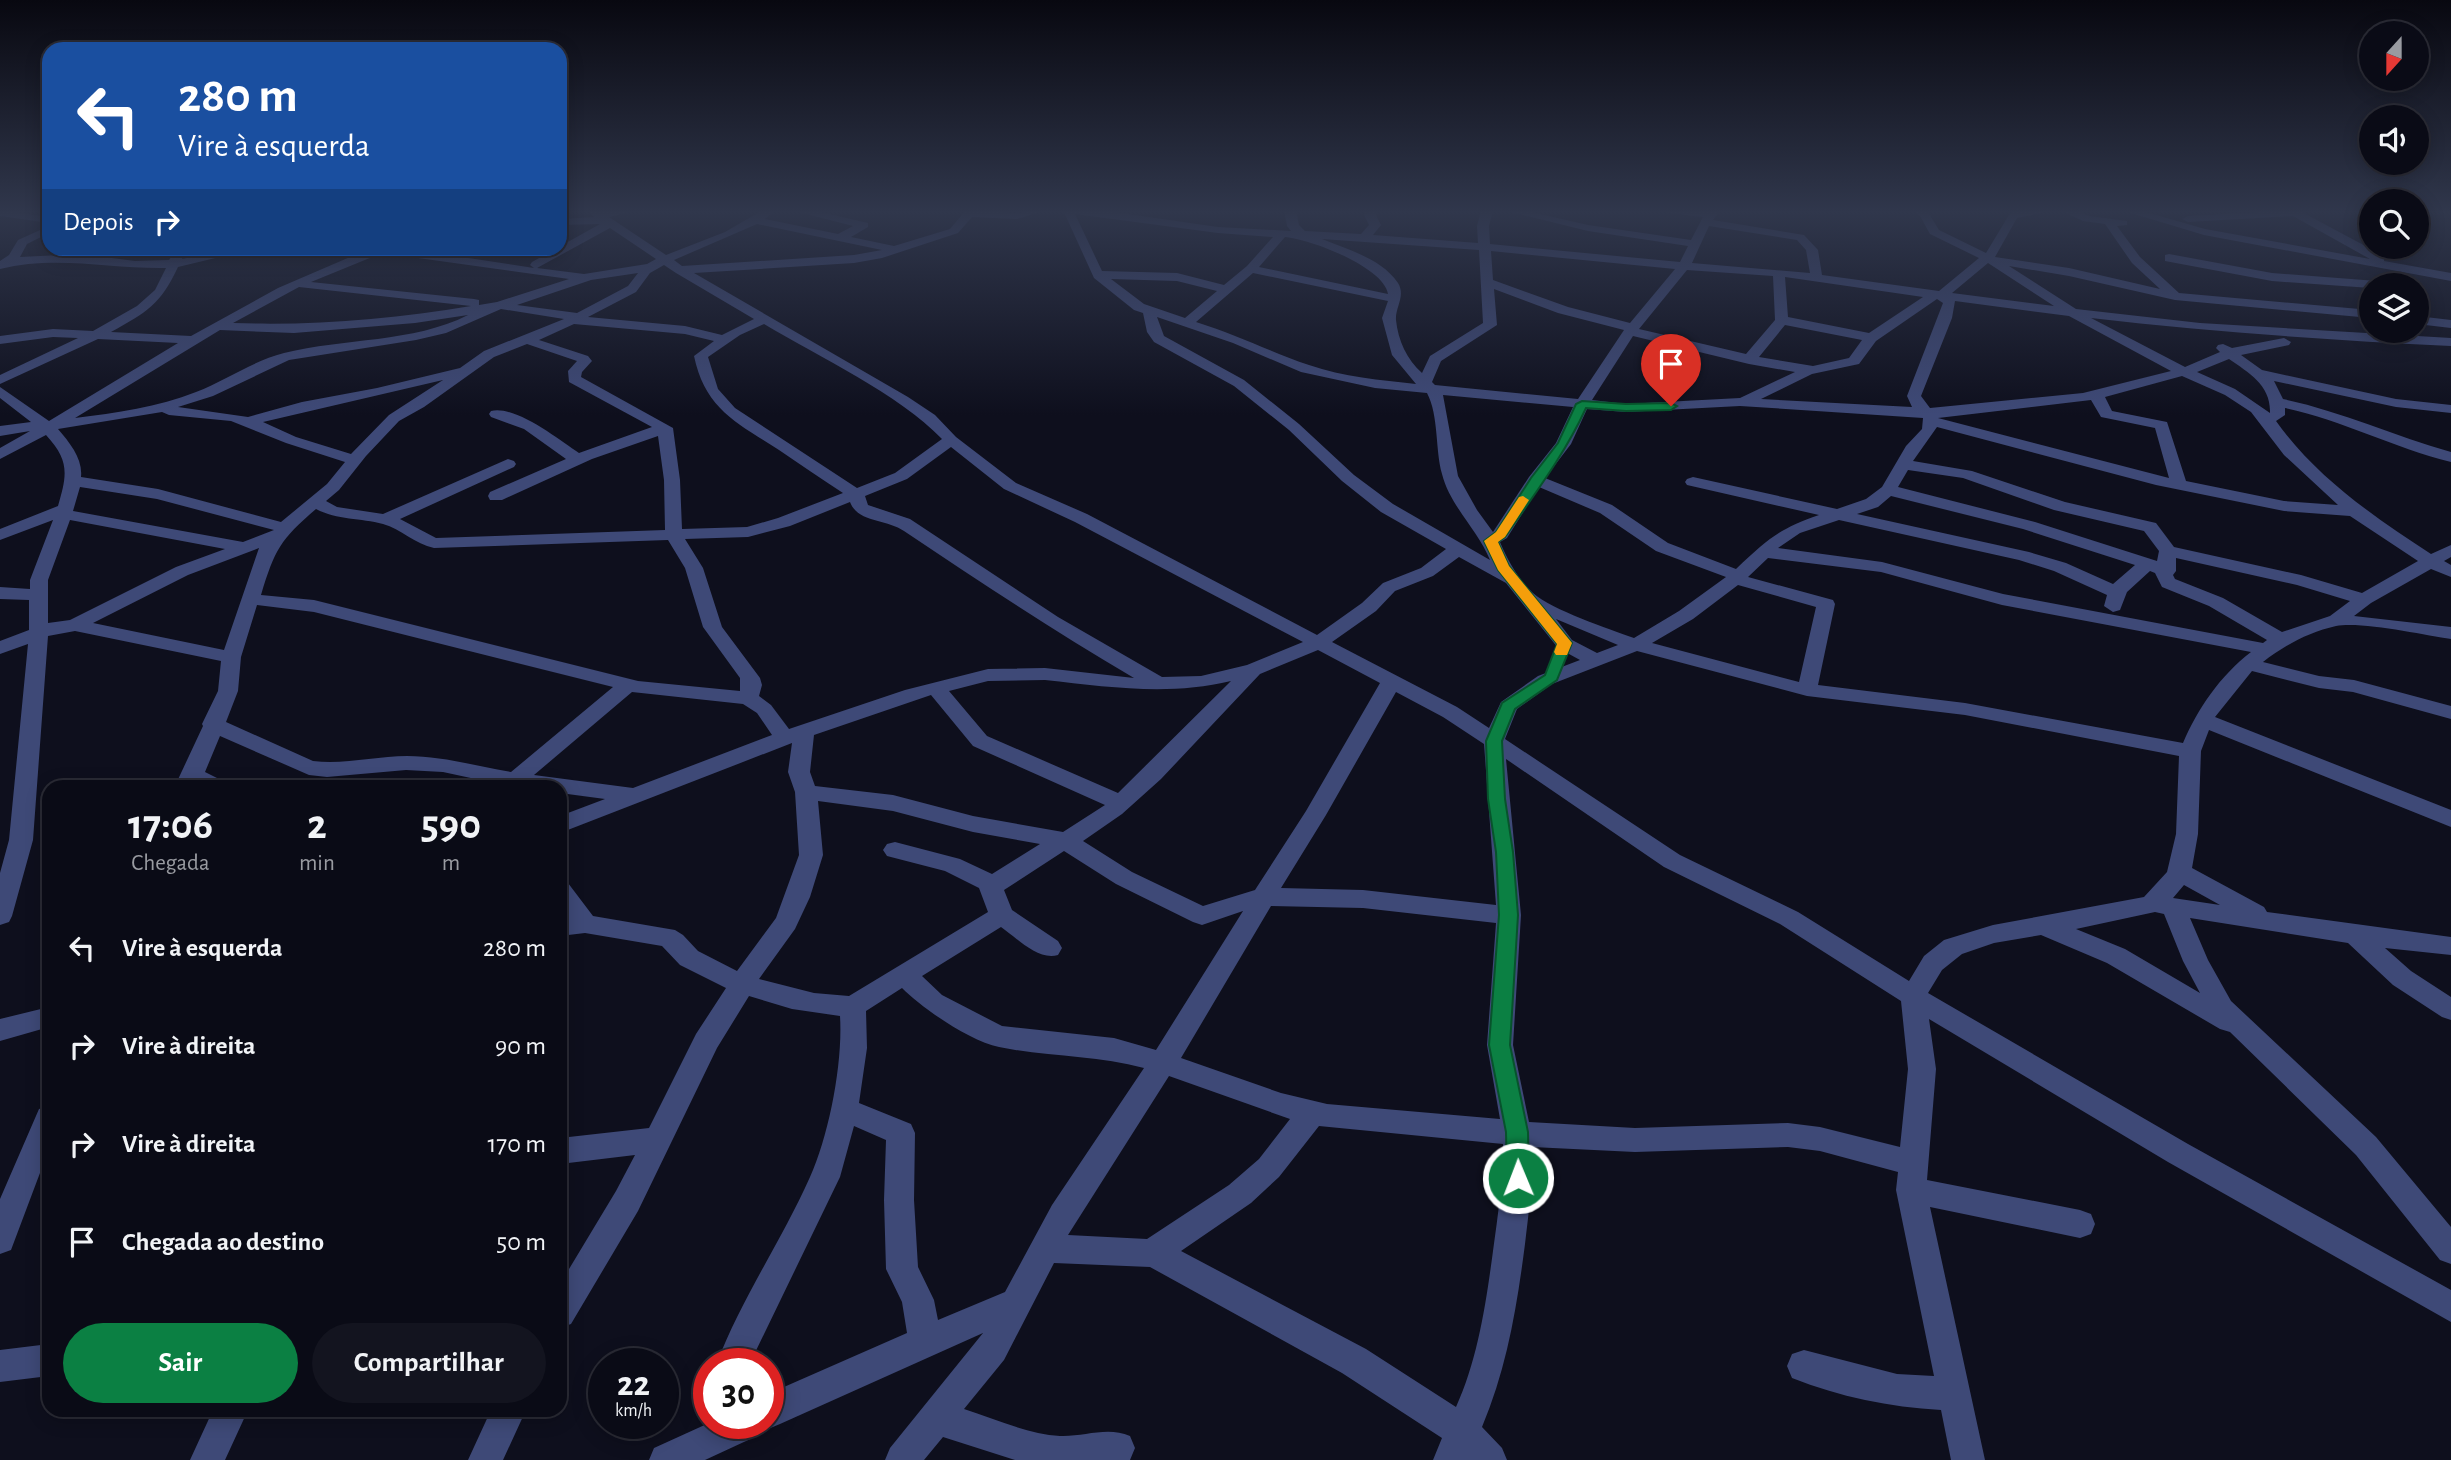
<!DOCTYPE html>
<html lang="pt">
<head>
<meta charset="utf-8">
<style>
	body { margin:0; font-family:"Alegreya Sans",sans-serif; background:#13141f; color:#f1f3f6; height:100vh; display:flex; flex-direction:column; font-size:26px; white-space:nowrap }
	* { box-sizing:border-box; margin:0 }
	p { font-size:23px; color:#999ba1 }
	.icon { flex:none; width:38px; height:38px; fill:none; stroke:currentColor; stroke-width:2; stroke-linecap:round; stroke-linejoin:round }
	.map { position:relative; flex:1; overflow:hidden }
	.sheet { position:absolute; left:42px; top:780px; width:525px; height:637px; display:flex; flex-direction:column; background:#0a0b16; border-radius:21px; box-shadow:0 4px 18px #0003,0 0 0 2px #2a2b35 }
	.sheet>* { flex:none }
	.banner { position:absolute; left:42px; top:42px; width:525px; height:214px; border-radius:21px; box-shadow:0 4px 18px #0003,0 0 0 2px #2a2b35; background:#1a4fa0; color:#fff; overflow:hidden }
	.needle { width:46px; rotate:201deg }
	.controls { position:absolute; left:2359px; top:21px; display:grid; gap:14px }
	.controls a { display:grid; place-items:center; width:70px; height:70px; border-radius:50%; background:#0a0b16; box-shadow:0 4px 18px #0003,0 0 0 2px #2a2b35; font-size:35px }
	.speed { position:absolute; left:588px; top:1348px; display:flex; gap:14px; font-size:35px; font-weight:700; text-align:center }
	.speed>* { display:grid; place-content:center; width:91px; height:91px; border-radius:50%; background:#0a0b16; box-shadow:0 4px 18px #0003,0 0 0 2px #2a2b35; line-height:1 }
	.speed small { font-size:18px; font-weight:400 }
	.speed .limit { border:10px solid #d22; background:#fff; color:#111 }
	.pin { position:absolute; display:grid; place-items:center; width:60px; height:60px; color:#fff; margin:-72px -30px; border-radius:50% 50% 50% 0; rotate:-45deg; box-shadow:0 0 7px #0007 }
	.pin .icon { rotate:45deg }
	.me { position:absolute; width:77px; margin:-38px; rotate:359deg; stroke-linejoin:round; filter:drop-shadow(0 0 5px #0008) }
	.turn { display:flex; align-items:center; gap:24px; height:147px; padding:0 21px; font-size:32px }
	.turn .icon { width:91px; height:91px; stroke-width:2.5 }
	.turn b { display:block; font-size:49px; line-height:60px }
	.then { display:flex; align-items:center; height:66px; padding:0 21px; background:#0003; gap:14px; font-size:26px }
	.eta { display:flex; justify-content:space-evenly; align-items:center; height:119px; text-align:center }
	.eta b { font-size:42px; font-weight:600; line-height:49px }
	.cta { display:flex; gap:14px; margin-top:auto; padding:14px 21px }
	.cta a { flex:1; height:80px; border-radius:42px; background:#0b8043; color:#fff; font-size:28px; font-weight:600; line-height:80px; text-align:center }
	.cta a+a { background:#13141f; color:#f1f3f6 }
	ul { padding:0; list-style:none }
	li { display:flex; align-items:center; gap:21px; height:98px; padding:0 21px }
	li div { flex:1 }
	li b { display:block; font-size:26px }
	li em { font-style:normal }
	.map>svg:first-child { display:block }
	.lines { fill:none; stroke-linecap:round; stroke-linejoin:round }
	.minor { fill:#3e4977; fill-rule:evenodd }
	.route { fill:#0b8043; stroke:#07532c; stroke-width:2 }
	.slow { fill:#f59e0b }
</style>
</head>
<body>
<div class="map">
<svg width="2451" height="1460" viewBox="0 0 2451 1460">
	<rect width="100%" height="100%" fill="#0e0f1d"/>
	<g class="lines">
		<path class="minor" d="M0,210l49,7v6l-49,-7z
			M586,210h53l-30,7 57,38 59,-23 38,-22h13l-11,9 73,15 15,-8 -62,-16h21l56,13v4l-17,10 43,9 56,-17 16,-19 51,3 30,-3 -30,9 -45,-2 -14,16 -76,25 -28,5 -160,10 214,124 27,18 21,22 60,46 71,31 230,121 45,-32 21,-20 38,-15 25,-19 -65,-37 -39,-31 -53,-51 -55,-44 -80,-44 -7,-10 -4,-19 -9,-3 -40,-32 -31,-68h37l118,17 73,4 -4,-5 -3,-16h12l3,15 6,6 56,3 8,-9 -5,-10 1,-5h12l-1,5 5,10 -8,10 105,8 -1,-17 4,-16h12l-4,16 1,18 190,18 8,-16 -100,-15 -86,-21h21l65,15 103,15 12,-23 -34,-4 -5,-3h56l-7,10 91,15 14,15 4,25 117,16 40,-33 -49,-24 -10,-18 -9,-6 17,2 11,18 47,23 26,-43h43l-38,8 -22,39 74,11 91,21 -28,-26 -27,-39 -22,-3 -24,-11h16l14,6 38,5v4l-10,1 23,31 39,36 192,17v8l-196,-18 -106,-24 -60,-10 67,43 124,14 251,15v8c-121,-6 -240,-14 -360,-28l94,49 35,-15 -4,-4 2,-3 5,-1 9,4 52,-10 7,4 -2,3 -48,10 21,15 134,29 55,6v8l-55,-6 -122,-26 9,18c58,12 111,37 168,53v10c-57,-14 -109,-42 -166,-54v7l-9,6c41,57 97,95 155,133l20,-9v12l-7,4 7,4v12l-20,-8 -60,34 -17,13 97,11v12c-27,-4 -90,-18 -115,-13 -27,6 -51,19 -73,36l56,14 35,4 97,26v13l-98,-27 -34,-4 -67,-17 -37,46 236,93v17l-242,-97 -8,21 -3,83 -6,34 72,39 3,5 184,25v18l-66,-7 26,23 40,26v23l-9,-3 -49,-32 -45,-42 -158,-25 18,42 23,41 145,136 75,90v37l-11,-4 -84,-105 -126,-123 -10,-3 -113,-66 -66,-28 -47,8 -32,11 -20,16 -14,23 260,151 263,146v32l-283,-160 -239,-143 7,50 -9,111 153,30 11,4 4,10 -4,10 -11,4 -150,-31 55,253h-34l-10,-50c-52,-3 -101,-13 -149,-32l-5,-12 5,-12 12,-4 93,24 37,2 -38,-186 2,-18 -78,-21 -32,-4 -153,5 -103,-5c1,33 -3,64 -7,97 -8,62 -18,124 -43,183l20,21 5,12h-74l9,-22 -100,-65 -192,-106 -96,-4 -50,97 -40,49c31,10 64,25 96,27 24,1 47,-10 70,0l5,12 -5,12h-115l-72,-23 -19,23h-39l5,-12 93,-115 -203,91 -12,5 -5,-2 -4,8 -54,25h-56l5,-12 55,-25h59v-29l139,-61 -5,-31 -16,-33 -2,-69 2,-60 -32,-14 -14,51 -90,186h-33c24,-64 65,-123 93,-186 19,-42 33,-114 30,-161l-48,-7 -43,-13 -32,52 -79,163 -67,113 -11,4v-44l56,-93 19,-36 -75,9v-26l89,-10 47,-94 30,-46 -46,-23 -18,-19 -77,-13 -25,3v-18l7,-1 -7,-10v-27l8,3 25,33 82,14 8,5 15,16 39,20 39,-53 23,-63 -4,-63 -7,-20 4,-29 -232,90v-17l45,-17 -45,-6v-5h-43l-74,-16 -37,-2 -79,7 -18,-2 -89,-39 -15,36 22,11 3,5h-56l29,-62 -1,-2 16,-33 3,-30 -146,-30 -27,5 -15,204 -21,76 -3,6 -9,3v-52l9,-33 19,-196 -28,10v-13l29,-11v-30l-29,-1v-12l30,2v-9l23,-60 -53,20v-11l58,-23c9,-31 12,-45 -12,-71l-46,24v-11l30,-17 -30,5v-10l31,-4 -31,-24v-11l49,34 129,-78 -80,-4 -98,45v-9l78,-37 -25,-1 -53,7v-8l53,-7 40,2 44,-25 18,-16 11,-22c-56,1 -110,-13 -166,1v-8l9,-6 9,-15 31,-14v7l-22,11 -7,13 61,-3 54,7 34,-1 5,-8 4,-1 6,4 -2,4 50,-11h25l-79,19c-18,38 -31,45 -67,65l80,4 87,-48 93,-40h31l132,20 -4,-3 2,-3 68,-38 -40,1v-6l34,-2zM1075,214l143,19 55,4 -26,29 -23,19 -47,-12 -75,-2zM757,224l125,26 -28,5 -172,11 -8,-6zM1709,226l88,14 9,10 4,23 -118,-10zM610,228l46,31 -9,5 -63,10 -47,-6zM1285,237c25,2 99,30 103,57l-129,-27zM1322,239l157,11 4,73 -53,33 -8,17c-15,-13 -24,-33 -26,-53 -1,-13 10,-24 2,-37 -17,-25 -50,-33 -76,-44zM1491,251l184,18 -45,54 -62,-16 -75,-27zM382,253l187,26 -72,23 -18,3v-5l-5,-1 -163,-17zM1988,263l66,43 -102,-13zM664,265l12,8 78,46 -32,16 -37,-9 -97,-9 48,-25 14,-19zM1687,270l86,6 2,44 -29,34 -107,-25zM638,273l-10,13 -51,27 -60,-8 74,-25zM1253,273l135,28 -6,17 10,37 24,29c-35,-4 -73,-7 -107,-19 -38,-13 -74,-31 -113,-43zM1785,277l7,1 131,19 -54,36 -81,-16zM1111,279l66,2 40,10 -32,27 -41,-14zM299,287l172,19c-79,13 -158,20 -238,17zM1494,289l64,24 66,17 -46,69 -143,-14 -3,-3 9,-21 56,-36zM1937,299l6,4 -36,93 5,11 -151,-8 51,-25 47,-10 17,-23zM1955,301l114,15 102,55 -88,22 -153,15 -9,-12 31,-78zM501,309l63,10 -80,32 -24,17 -83,20 -75,14 -54,15 -70,-10 35,-11 76,-36 127,-20 30,-7zM468,315c-55,28 -124,23 -184,38 -31,8 -58,27 -88,39 -38,15 -80,21 -121,26l145,-88 74,3 121,-10zM1157,317l76,26 68,29 74,16 52,5c12,23 8,56 15,81 8,32 36,56 48,86l-97,-56 -39,-29 -55,-51 -55,-44 -80,-44zM574,324l111,10 29,7 -20,15c11,53 43,67 85,94 21,14 42,29 64,43l-65,25 -31,9 -65,2 -2,-49 -7,-52 -92,-51 1,-5 10,-11 -4,-5 -49,-16zM764,324c55,33 135,70 178,115l-47,34 -38,15 -122,-80 -17,-19 -10,-32 32,-22zM1785,325l77,15 -13,18 -36,8 -54,-9zM1633,336l116,28 46,8 -55,26 -114,6 -34,-4zM527,344l50,17 -9,10 1,11 83,45 -73,26c-20,-13 -63,-48 -88,-42l-2,3 2,3 33,12 42,30 -76,33 -2,4 2,4h12l90,-41 66,-23 6,44 1,50 -229,8 -36,-19 114,-52 2,-3 -2,-3 -6,-2 -125,55 -46,-7 -11,-6 13,-11 27,-34 33,-35 25,-14 70,-50zM2229,359c20,14 42,26 41,54l-35,-24 -38,-17zM2182,376l43,19 26,17 33,43 54,50 -54,-4 -98,-20 -19,-59 -55,-11 -7,-14zM443,380l-54,35 -38,39 -55,-17 -33,-15zM1443,395l130,12 -17,36 -27,34 -36,55 -16,-22 -19,-34zM2091,400l10,17 54,11 14,50 -231,-60zM1740,406l183,12 -1,11 -16,17 -24,41 -16,12 -29,10 -144,-32 -6,2 -2,3 2,3 132,30c-41,14 -52,25 -83,54l-68,-26 -56,-38 -67,-27 26,-34 16,-35 39,3zM162,412l7,3 62,6 55,22 59,19 -18,22 -46,38 -123,-33 -77,-12c2,-18 -11,-34 -23,-48zM1937,427l219,58 128,26 66,5 68,45 -56,32 -61,-18 -127,-28 -18,-24 -91,-21 -93,-31 -59,-10zM951,447l53,42 71,33 228,120 -56,23 -46,11 -39,1 -104,-60 -148,-98 -42,-14 -3,-9 42,-17zM1908,470l55,8 91,32 90,21 15,20 -2,10 -122,-39 -137,-35zM80,487l77,12 117,31 -31,12 -170,-31zM1539,487l61,26 56,38 70,26 -47,34 -45,27c-25,-9 -82,-28 -101,-45 -15,-14 -25,-32 -33,-51l7,-4zM1891,496l132,33 112,36 -22,19 -47,-21 -37,-11 -172,-38 21,-7zM850,502c8,21 37,17 54,29 76,51 152,101 230,147l-89,-10 -57,1 -83,21 -116,39 -18,-24 -12,-9 3,-11 -2,-7 -38,-51 -19,-59 -18,-29 63,-2 42,-11zM316,509c21,11 45,9 67,15 18,5 32,20 51,24l234,-8 17,28 18,59 37,51v13l-102,-10 -324,-81 -53,-5c14,-46 19,-55 55,-86zM70,520l155,29 -49,18 -106,53 -22,3v-43zM1839,520l180,40 35,11 53,24 -3,11 9,6 7,-2 7,-18 23,-21 5,2 7,14 47,19 58,34 -4,3 -260,-49 -121,-32 -104,-14 22,-15zM259,548l-35,102 -131,-27 95,-48zM1459,557l47,26 52,65 22,12 -42,16 -37,26 -12,26 -32,-21 -125,-65 44,-31 19,-20 38,-15zM1768,558l113,14 121,33 249,47c-31,24 -53,56 -68,91l-218,-40 -147,-18 17,-81 -2,-4 -85,-23zM2176,558l121,27 53,16 -20,15 -48,16 -59,-34 -48,-19 -2,-4 3,-4zM1738,585l78,22 -17,75 -147,-39 41,-24zM257,605l57,7 299,75 -102,85c-35,-6 -69,-16 -104,-16 -31,0 -63,9 -94,5l-87,-39 12,-31 3,-34zM1556,619l62,26 -21,8 -25,-13zM1318,650l62,33 -74,128 -51,79 -52,16 -71,-34 -49,-31 39,-27 39,-35 99,-105zM1637,651l170,45 158,19 214,41 -3,78 -9,38 -23,25 -151,28 -49,15 -20,16 -15,25 -111,-69 -118,-57 -175,-116 12,-30 35,-25zM1045,680c63,7 124,16 186,1l-113,112 -131,-57 -38,-45 39,-10zM632,692l111,12 14,9 15,22 -139,53 -99,-13zM1396,692l47,25 41,27 12,161 -133,-15 -82,-2 45,-73zM931,695l42,51 132,59 -42,27 -90,-16 -80,-21 -78,-9 -5,-14 4,-37zM1506,759l158,108 116,57 121,77 7,68 -8,78 -80,-20 -32,-4 -153,5 -106,-6 -16,-77 8,-130zM818,801l75,10 80,21 67,12 -48,30 -32,-15 -65,-17 -8,2 -4,6 4,6 58,15 34,17 9,24 -139,84 -35,-3 -55,-14 36,-50 15,-32 13,-42zM1064,851l52,33 77,38 9,3 41,-14 -87,139 -42,-12 -112,-12 -60,-31 -20,-19 79,-49c16,11 37,34 57,28l4,-7 -4,-7 -46,-31 -8,-20zM2184,885l36,20 -47,-7zM1271,906l92,2 133,15 -9,122 13,74 -173,-15 -46,-11 -100,-35zM2155,912l9,2 19,47 17,32 -75,-44 -49,-20zM902,988c21,21 68,53 97,59 48,10 97,8 145,21l-92,137 -47,87 -67,28 -4,-20 -16,-33 -4,-67 1,-67 -4,-9 -52,-21 8,-55 -1,-37zM1169,1076l121,43 -31,40 -30,26 -82,54 -79,-4zM1319,1126l184,18c0,36 -5,71 -10,107 -7,52 -15,108 -37,156l-90,-58 -185,-98 70,-48 28,-26z
			M2121,210h18l66,19 165,30 -77,-43 -105,6 -6,-3 6,-3 110,-6 86,46v5l67,12v8l-247,-46z
			M2169,254l103,19 105,8 6,4h-12v3l-99,-7 -107,-20v-6z
			M2417,316l34,4v8l-34,-4z
			M49,1007v20l-49,14v-22z
			M49,1106v43l-38,101 -11,4v-55l39,-90z
			M49,1344v32l-49,6v-32z
			M213,1410h35l-23,50h-35z
			M491,1410h35l-23,50h-35z"/>
	</g>
	<linearGradient id="sky" x2="0" y2="1"><stop stop-color="#080810"/><stop offset="0.51" stop-color="#30374c"/><stop offset="1" stop-color="#30374c" stop-opacity="0"/></linearGradient>
	<rect width="2451" height="415" fill="url(#sky)"/>
	<path class="route" d="M1582,401l44,3 45,-1 6,3 -6,4 -45,1 -40,-3c-21,46 -52,87 -81,129l-7,5 11,24 63,77 -15,37 -42,29 -13,32 3,58 8,53 5,63 -8,130 18,87 1,46 -3,7 -8,3 -8,-3 -3,-7 -1,-46 -17,-87 10,-130 -3,-63 -8,-53 -2,-58 16,-38 43,-28 12,-31 -59,-74 -14,-29 12,-9 35,-54 27,-35 18,-39z"/>
	<path class="slow" d="M1523,496l6,4 -24,37 -7,5 11,24 63,77 -5,12h-11l-2,-3 3,-8 -59,-74 -14,-29 12,-9 23,-35z"/>
</svg>
<div class="controls">
<a><svg class="needle" viewBox="-14 -14 28 28"><path d="M0-13l5 13h-10z" fill="#e53935"/><path d="M0 13l5-13h-10z" fill="#999ba1"/></svg></a>
<a><svg class="icon" aria-label="sound" viewBox="0 0 24 24"><path d="M4 9h4l5-4v14l-5-4H4zM17 9q2 3 0 6"/></svg></a>
<a><svg class="icon" aria-label="search" viewBox="0 0 24 24"><circle cx="10" cy="10" r="6"/><path d="M15 15l6 6"/></svg></a>
<a><svg class="icon" aria-label="layers" viewBox="0 0 24 24"><path d="M12 4l9 5-9 5-9-5zM3 14l9 5 9-5"/></svg></a>
</div>
<div class="speed"><div>22<small>km/h</small></div><div class="limit">30</div></div>
<div class="pin" style="left:1671px;top:406px;background:#d93025"><svg class="icon" aria-label="arrive" viewBox="0 0 24 24"><path d="M6 21V4h12l-3 4 3 4H6"/></svg></div>
<svg class="me" style="left:1518px;top:1178px" viewBox="-20 -20 40 40"><circle r="17" fill="#0b8043" stroke="#fff" stroke-width="3"/><path d="M0-11L8 9 0 5-8 9z" fill="#fff"/></svg>
<div class="banner">
<div class="turn"><svg class="icon" aria-label="left" viewBox="0 0 24 24"><path d="M17 20v-9H6M10 6l-5 5 5 5"/></svg><div><b>280 m</b>Vire à esquerda</div></div>
<div class="then">Depois<svg class="icon" aria-label="right" viewBox="0 0 24 24"><path d="M7 20v-9h11M14 6l5 5-5 5"/></svg></div>
</div>
<section class="sheet">
<div class="eta">
<div><b>17:06</b><p>Chegada</p></div>
<div><b>2</b><p>min</p></div>
<div><b>590</b><p>m</p></div>
</div>
<ul>
<li><svg class="icon" aria-label="left" viewBox="0 0 24 24"><path d="M17 20v-9H6M10 6l-5 5 5 5"/></svg><div><b>Vire à esquerda</b></div><em>280 m</em></li>
<li><svg class="icon" aria-label="right" viewBox="0 0 24 24"><path d="M7 20v-9h11M14 6l5 5-5 5"/></svg><div><b>Vire à direita</b></div><em>90 m</em></li>
<li><svg class="icon" aria-label="right" viewBox="0 0 24 24"><path d="M7 20v-9h11M14 6l5 5-5 5"/></svg><div><b>Vire à direita</b></div><em>170 m</em></li>
<li><svg class="icon" aria-label="arrive" viewBox="0 0 24 24"><path d="M6 21V4h12l-3 4 3 4H6"/></svg><div><b>Chegada ao destino</b></div><em>50 m</em></li>
</ul>
<div class="cta"><a>Sair</a><a>Compartilhar</a></div>
</section>
</div>
</body>
</html>
